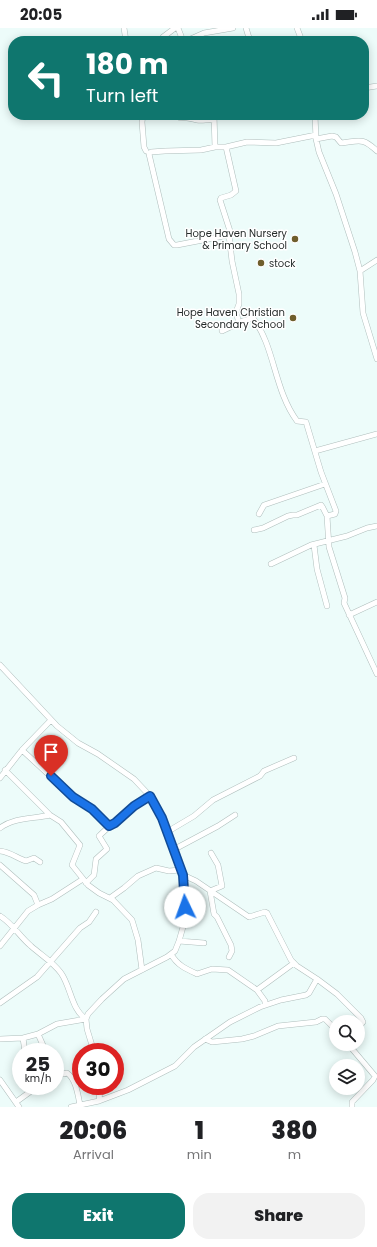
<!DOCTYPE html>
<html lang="en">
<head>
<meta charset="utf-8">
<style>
	body { margin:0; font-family:Poppins,sans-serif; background:#f2f2f2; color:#202124; height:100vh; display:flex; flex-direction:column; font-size:15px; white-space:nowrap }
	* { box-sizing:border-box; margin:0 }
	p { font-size:13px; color:#757577 }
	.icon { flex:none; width:22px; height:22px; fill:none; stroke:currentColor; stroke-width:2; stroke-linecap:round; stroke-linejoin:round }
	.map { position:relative; height:1079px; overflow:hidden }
	.panel { display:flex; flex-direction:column; background:#fff; flex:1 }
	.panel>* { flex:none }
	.top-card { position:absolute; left:8px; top:8px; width:361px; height:84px; border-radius:16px; box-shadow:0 2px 10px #0003; background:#0f766e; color:#fff; overflow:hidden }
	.tools { position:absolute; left:329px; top:987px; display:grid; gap:8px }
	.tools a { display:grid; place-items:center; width:36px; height:36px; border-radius:50%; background:#fff; box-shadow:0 2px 10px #0003; font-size:20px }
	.speed { position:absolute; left:12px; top:1015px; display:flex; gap:8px; font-size:20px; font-weight:700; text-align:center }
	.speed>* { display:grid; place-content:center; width:52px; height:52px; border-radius:50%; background:#fff; box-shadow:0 2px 10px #0003; line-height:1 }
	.speed small { font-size:10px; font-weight:400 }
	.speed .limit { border:6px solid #d22; background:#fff; color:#111 }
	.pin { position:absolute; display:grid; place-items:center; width:34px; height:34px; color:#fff; margin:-41px -17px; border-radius:50% 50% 50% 0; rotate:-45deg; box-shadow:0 0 4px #0007 }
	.pin .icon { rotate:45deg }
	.me { position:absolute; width:44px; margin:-22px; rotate:357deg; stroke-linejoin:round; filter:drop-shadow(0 0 3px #0008) }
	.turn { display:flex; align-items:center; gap:14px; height:84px; padding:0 12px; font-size:18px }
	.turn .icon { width:52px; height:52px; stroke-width:2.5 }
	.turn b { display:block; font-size:28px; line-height:34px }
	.eta { display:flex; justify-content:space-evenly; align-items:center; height:68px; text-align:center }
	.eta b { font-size:24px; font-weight:800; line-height:28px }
	.action { display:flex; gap:8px; margin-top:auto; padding:8px 12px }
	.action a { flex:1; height:46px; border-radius:16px; background:#0f766e; color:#fff; font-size:16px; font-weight:800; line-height:46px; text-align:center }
	.action a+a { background:#f2f2f2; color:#202124 }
	.status { display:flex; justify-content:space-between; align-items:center; height:28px; padding:0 20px; background:#fff; direction:ltr }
	.status svg { height:11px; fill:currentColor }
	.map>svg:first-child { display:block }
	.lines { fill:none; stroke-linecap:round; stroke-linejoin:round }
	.street-casing { stroke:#afbebc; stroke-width:6 }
	.street { stroke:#fff; stroke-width:5 }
	.route-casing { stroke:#114b97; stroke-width:10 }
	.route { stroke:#1a73e8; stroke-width:7 }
	.poi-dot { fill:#6f5e2c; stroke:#fff; stroke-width:1.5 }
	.labels { text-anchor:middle; stroke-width:3; stroke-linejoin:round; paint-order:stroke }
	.poi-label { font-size:10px; fill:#262c2b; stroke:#fff; text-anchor:end }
</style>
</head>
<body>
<div class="status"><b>20:05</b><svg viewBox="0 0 49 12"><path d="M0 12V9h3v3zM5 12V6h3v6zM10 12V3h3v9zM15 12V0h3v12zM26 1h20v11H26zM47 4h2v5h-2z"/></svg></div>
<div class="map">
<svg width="377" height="1079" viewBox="0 0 377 1079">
	<rect width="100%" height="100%" fill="#edfcfa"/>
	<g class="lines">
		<g class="street-casing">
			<path id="street" d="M124,0l2,13
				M178,0l5,13
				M246,0l4,13
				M297,0l5,13
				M161,13l2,-4 12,-9
				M186,13l18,-8 29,-5
				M364,60l13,-2
				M143,87l-1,7 2,25 2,4
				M214,87l1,32
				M315,87l1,24 3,13 17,42 19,58 5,19 3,42 14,46
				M180,90c9,-1 9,1 17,2 6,1 11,-1 17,0
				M316,111l16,-3 4,1 5,6c19,-2 21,-6 36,8
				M226,119l10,44 -5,4 -10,3 -1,2 10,31 -1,4 3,26 7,33v10l-3,8 3,11
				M229,207l-52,10h-3l-5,-6 -20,-85 2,-2 14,-1 36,-1 14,-3h11l21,-5 29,1 40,-8
				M360,243l17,-11
				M222,303l21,-10 10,-3c22,29 21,72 44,103l9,1 15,50 15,39 -1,3 -8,2 2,31 16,51 -1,5 33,71
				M315,423l62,-17
				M259,486l5,-9 61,-21
				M254,502l9,-2 25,-12 5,-1h4l24,-10 2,3 4,8
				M314,517l3,24 10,37
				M271,536l40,-19 36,-9 20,-8 10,-2
				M349,587l28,-13
				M0,637l57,61 21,17 20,11 36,25 16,17 12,21 21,58 2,32 -2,20 -4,14 -4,10 -8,6 -43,22 -22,20 -14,15 -2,5 1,10 7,23
				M22,722l51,47 19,12 17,18
				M5,742l45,45 11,7 19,23 -8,20 16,20 11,8 14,7 19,20 6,20 4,30
				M0,750l22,-28 29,-30
				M0,800c14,-11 34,-9 50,-13
				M167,804l27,-16 19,-16 47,-24 4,-5 30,-13
				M173,822l45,-24 17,-11
				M0,823c10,1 17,7 26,10l8,-3 6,4
				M211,825l7,12 4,21 -12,5 4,23 3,3 14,28 1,6 -3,6
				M0,837l34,30 4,10 -10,6 -28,35
				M183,847l13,6 53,36 16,-5 2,1 24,47 6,6 20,13 20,15 24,24 2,4 -5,6
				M86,855l8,-8 2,-16 11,-10 -8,-13c6,-6 11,-10 17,-15 12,-9 22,-17 34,-25
				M110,870l14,-10 14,-12 18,-8 13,3 11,-1
				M38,877l14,-6 31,-20
				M0,888c13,8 20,21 31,30 10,9 22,16 30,27 10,14 10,36 25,46
				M179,913l25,2
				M171,926c6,11 15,15 26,20l15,-5 16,1 29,20 8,11v4
				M257,962l37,-27
				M0,975l37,-26 43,-49 9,-6 7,-10
				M38,1006l8,18
				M23,1010l2,14
				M0,1011l23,-1 15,-4 19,-10 29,-5
				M205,1011l7,3 30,-3 12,-3 24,-10 38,-4 6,-3h3l11,11
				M348,1016l27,32 -2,4 -21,22v5
				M58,1047l9,-2c9,6 11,22 13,32
				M0,1052l19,27
				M99,1073l29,-11 47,-24 19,-19 36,-25 30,-15 21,-7 25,-5 3,-2 8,-14
				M16,1074l22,-16
				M71,1079l28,-6 1,-15"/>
		</g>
		<use href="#street" class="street"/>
	</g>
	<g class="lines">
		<g class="route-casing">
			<path id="route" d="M51,748l22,21 19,12 17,17 6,-3 19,-17 16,-10 12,22 21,57 2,32"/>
		</g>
		<use href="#route" class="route"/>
	</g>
	<g class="poi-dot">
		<circle cx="295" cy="211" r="4"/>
		<circle cx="261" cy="235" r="4"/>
		<circle cx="293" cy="290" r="4"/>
	</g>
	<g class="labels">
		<g class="poi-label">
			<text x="287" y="209">Hope Haven Nursery<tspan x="287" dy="12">&amp; Primary School</tspan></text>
			<text x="269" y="239" text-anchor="start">stock</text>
			<text x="285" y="288">Hope Haven Christian<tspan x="285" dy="12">Secondary School</tspan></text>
		</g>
	</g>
</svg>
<div class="tools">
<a><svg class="icon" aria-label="search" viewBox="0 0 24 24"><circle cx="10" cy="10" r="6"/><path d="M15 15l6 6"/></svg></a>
<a><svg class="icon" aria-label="layers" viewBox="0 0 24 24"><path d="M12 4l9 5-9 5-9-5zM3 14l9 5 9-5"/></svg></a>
</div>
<div class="speed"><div>25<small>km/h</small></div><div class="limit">30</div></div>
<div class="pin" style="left:51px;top:748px;background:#d93025"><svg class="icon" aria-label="arrive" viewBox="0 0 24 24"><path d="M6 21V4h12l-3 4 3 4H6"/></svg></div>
<svg class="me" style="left:185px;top:879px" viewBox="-20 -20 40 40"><circle r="19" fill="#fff"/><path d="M0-13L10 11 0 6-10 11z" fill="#1a73e8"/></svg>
<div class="top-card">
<div class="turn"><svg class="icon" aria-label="left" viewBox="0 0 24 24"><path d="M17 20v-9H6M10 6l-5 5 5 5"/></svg><div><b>180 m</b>Turn left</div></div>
</div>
</div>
<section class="panel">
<div class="eta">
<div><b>20:06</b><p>Arrival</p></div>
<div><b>1</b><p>min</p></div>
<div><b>380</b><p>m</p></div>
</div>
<div class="action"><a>Exit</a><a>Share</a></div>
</section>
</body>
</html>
